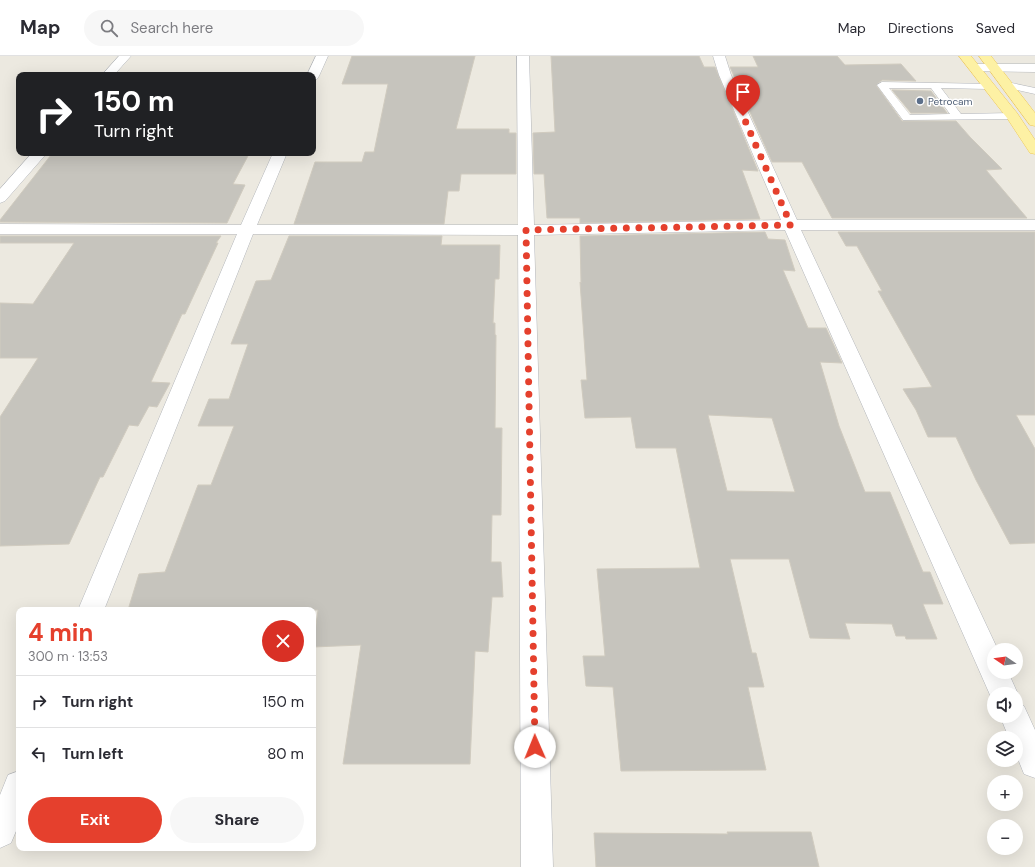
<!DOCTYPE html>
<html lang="en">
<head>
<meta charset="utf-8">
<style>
	body { margin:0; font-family:"DM Sans",sans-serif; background:#f7f7f7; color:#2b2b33; height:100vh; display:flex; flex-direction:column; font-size:15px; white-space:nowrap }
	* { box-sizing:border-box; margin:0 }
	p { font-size:13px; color:#7c7c81 }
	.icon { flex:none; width:22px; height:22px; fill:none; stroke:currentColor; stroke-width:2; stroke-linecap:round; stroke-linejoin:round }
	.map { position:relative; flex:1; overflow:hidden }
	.details { position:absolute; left:16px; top:551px; width:300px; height:244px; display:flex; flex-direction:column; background:#fff; border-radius:8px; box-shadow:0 4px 16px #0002 }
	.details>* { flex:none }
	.top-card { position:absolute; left:16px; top:16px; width:300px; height:84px; border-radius:8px; box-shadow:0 4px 16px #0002; background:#202124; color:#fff; overflow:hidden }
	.needle { width:26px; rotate:283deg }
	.controls { position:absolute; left:987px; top:587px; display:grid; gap:8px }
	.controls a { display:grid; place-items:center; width:36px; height:36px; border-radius:50%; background:#fff; box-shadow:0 4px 16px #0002; font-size:20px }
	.pin { position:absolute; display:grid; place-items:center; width:34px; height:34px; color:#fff; margin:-41px -17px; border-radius:50% 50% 50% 0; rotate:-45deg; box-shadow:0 0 4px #0007 }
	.pin .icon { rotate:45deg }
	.me { position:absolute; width:44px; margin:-22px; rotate:359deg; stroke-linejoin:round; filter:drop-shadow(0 0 3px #0008) }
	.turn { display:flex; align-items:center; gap:14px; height:84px; padding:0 12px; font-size:18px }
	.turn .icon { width:52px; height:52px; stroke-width:2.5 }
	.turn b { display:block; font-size:28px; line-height:34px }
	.round { display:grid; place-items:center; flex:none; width:42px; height:42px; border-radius:21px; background:#f7f7f7 }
	.overview { display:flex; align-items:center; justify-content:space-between; height:68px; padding:0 12px }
	h1 { font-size:24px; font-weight:700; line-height:30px; color:#e5402d }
	.primary-button { display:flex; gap:8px; margin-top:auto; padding:8px 12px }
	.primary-button a { flex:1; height:46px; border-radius:24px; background:#e5402d; color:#fff; font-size:16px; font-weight:700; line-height:46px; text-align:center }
	.primary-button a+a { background:#f7f7f7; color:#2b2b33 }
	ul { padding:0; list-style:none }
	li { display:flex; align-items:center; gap:12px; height:52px; padding:0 12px; border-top:1px solid #e1e1e2 }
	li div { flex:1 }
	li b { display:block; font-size:15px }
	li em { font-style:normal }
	header { display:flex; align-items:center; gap:24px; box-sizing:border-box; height:56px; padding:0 20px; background:#fff; border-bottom:1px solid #e1e1e2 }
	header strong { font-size:19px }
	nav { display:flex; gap:22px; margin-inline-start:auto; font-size:14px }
	.search { width:280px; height:36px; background:#f7f7f7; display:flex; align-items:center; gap:10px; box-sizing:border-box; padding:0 14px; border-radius:22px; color:#7c7c81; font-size:15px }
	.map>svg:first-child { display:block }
	.building { fill:#c6c4bd; stroke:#d0cbbf; fill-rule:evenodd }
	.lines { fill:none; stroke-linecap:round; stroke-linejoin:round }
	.service-casing { stroke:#b3b6bb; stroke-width:1 }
	.minor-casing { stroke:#b3b6bb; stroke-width:1 }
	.primary-casing { stroke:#eec757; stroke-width:1 }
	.service { fill:#fff; fill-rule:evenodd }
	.minor { fill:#fff; fill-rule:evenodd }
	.primary { fill:#fdf1a4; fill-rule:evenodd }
	.route { stroke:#e5402d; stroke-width:7; stroke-dasharray:0 12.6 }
	.service-dot { fill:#5c6f8a; stroke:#fff; stroke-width:1.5 }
	.labels { text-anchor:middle; stroke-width:3; stroke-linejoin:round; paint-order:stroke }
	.far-service-label { font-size:10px; fill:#4e5e75; stroke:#fff; text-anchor:start }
</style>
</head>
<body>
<header>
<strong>Map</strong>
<div class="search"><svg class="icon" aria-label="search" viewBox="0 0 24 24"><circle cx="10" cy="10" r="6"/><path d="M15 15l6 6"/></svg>Search here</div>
<nav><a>Map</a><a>Directions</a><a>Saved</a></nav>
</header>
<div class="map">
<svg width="1035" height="811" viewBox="0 0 1035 811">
	<rect width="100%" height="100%" fill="#ece9e0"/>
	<path class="building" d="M352,0h123l-19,73h53v4h7v41h-55l-2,17h-11l-4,33h-150l21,-62h47l3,-10h9l14,-68h-46z
		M551,0h148l5,11h11l43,104 -16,-1 18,49 -180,4v-5h-33l-3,-44h-10l-1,-41 22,-1z
		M753,0h84l8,9 56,-1 15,17 -34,-1 -6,5 26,36h54l14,16 32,32 -16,1 41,48h-195l-30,-56h-30l-42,-95h28z
		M892,34l39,1 16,22h-36z
		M79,97h83l87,1 -16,30 12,1 -18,38 -227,-1v-2l51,-65h25z
		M765,176l3,7 17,1 10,31 -12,-1 25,58h18l16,35 -22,-1 19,64 26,66h25l33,80h7l13,32h-20l14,35h-31l-1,-3h-9l-4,-12 -47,-1 5,16 -40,-1 -21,-79h-59l22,94h4l8,34h-16l18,83 -145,1 -8,-84 -27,-1 -3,-30h22l-8,-87 103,-1 -24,-120h-40l-5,-31 -46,1 -4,-38h6l-7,-98 1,1 -1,-47zM708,359l64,3 23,74 -68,-1z
		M838,176h197v183h-19l19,34v94l-25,1 -34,-64 -20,-43h-28l-12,-27 -13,-21 29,-2 -54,-96h4l-25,-45h-11z
		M0,180h221l-5,7h2l-33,71h-3l-31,68 19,1 -13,24 -8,-1 -11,20 -9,-1 -26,52h-3l-31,67 -69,2v-129l38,-59h-38v-55l33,1 41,-61h-74z
		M289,180h153l-1,9h59l-1,34h-4l-2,44h2v12h1l-1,93h7l-1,87h-9l-1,47h10l2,35h-11l-4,55 -13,-1 -5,113h-127l18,-119 -48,2 5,-37h-190l11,-36 26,-2 33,-87h13l23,-59h-36l11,-27h20l19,-55h-17l25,-63 15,-1z
		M727,776h84l8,35h-223l-2,-34 134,1z"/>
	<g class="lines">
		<g class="service-casing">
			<path id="service" d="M882,26l109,2 2,2 -2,2 -3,1 -47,-1 20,26 51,-1 5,3 -5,3 -109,1 -26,-35zM889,32h42l19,26 -40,1z
				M1007,26l28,6v6l-31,-7 -2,-2z"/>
		</g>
		<g class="minor-casing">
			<path id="minor" d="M119,0h12l-17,19h-12z
				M316,0h12l-9,20 -2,3 -4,1v-5h-6z
				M517,0h12l5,169 247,-5 -62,-145 -6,-19h12l6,19 66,145h238v10h-234l197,420h-4v22h14l10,22 -2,5v-5h-22v10l-209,-474 -251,5 19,632h-32l-3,-632 -265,-1 -149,376h-26l159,-376h-237v-10l241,1 32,-72h14l-30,72h261z
				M975,8h60v8l-64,-1 -2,-3 2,-3z
				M32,97h15l-42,48 -5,2v-14z
				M1016,647l8,3 11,24v48l-11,-4 -8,-20v-16h-7l-9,-22h16z
				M19,715v53l-8,19 -11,5v-53l8,-20z"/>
		</g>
		<g class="primary-casing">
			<path id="primary" d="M959,0h12l46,57 18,27v14l-5,-1 -23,-35z
				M979,0h12l44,57v13l-5,-1z"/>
		</g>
		<use href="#service" class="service"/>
		<use href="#minor" class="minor"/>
		<use href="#primary" class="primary"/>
	</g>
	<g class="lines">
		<path class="route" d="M535,691l-9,-517 265,-5 -48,-109"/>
	</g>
	<circle class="service-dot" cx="920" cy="45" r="4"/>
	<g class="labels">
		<g class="far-service-label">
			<text x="928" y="49">Petrocam</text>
		</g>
	</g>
</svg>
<div class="controls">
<a><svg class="needle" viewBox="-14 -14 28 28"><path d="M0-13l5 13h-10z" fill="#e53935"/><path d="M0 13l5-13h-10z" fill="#7c7c81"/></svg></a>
<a><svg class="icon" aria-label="sound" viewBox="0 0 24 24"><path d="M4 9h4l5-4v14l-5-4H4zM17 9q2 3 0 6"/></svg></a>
<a><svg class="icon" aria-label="layers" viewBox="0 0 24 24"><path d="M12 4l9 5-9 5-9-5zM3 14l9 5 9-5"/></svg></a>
<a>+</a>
<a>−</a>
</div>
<div class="pin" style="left:743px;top:60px;background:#d93025"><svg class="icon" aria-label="arrive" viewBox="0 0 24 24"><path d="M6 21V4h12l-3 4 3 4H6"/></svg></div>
<svg class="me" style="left:535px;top:691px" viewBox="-20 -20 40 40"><circle r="19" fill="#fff"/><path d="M0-13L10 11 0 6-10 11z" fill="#e5402d"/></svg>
<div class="top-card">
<div class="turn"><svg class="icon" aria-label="right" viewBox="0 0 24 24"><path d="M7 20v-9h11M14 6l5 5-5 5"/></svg><div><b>150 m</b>Turn right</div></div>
</div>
<section class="details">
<div class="overview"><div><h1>4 min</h1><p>300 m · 13:53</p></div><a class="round" style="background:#d93025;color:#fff"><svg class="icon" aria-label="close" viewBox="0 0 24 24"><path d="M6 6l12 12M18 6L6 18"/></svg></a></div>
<ul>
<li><svg class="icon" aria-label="right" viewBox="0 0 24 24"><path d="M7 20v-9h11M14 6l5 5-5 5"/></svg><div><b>Turn right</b></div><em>150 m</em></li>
<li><svg class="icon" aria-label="left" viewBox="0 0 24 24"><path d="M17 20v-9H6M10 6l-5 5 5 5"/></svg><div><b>Turn left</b></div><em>80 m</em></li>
</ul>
<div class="primary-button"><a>Exit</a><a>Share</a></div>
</section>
</div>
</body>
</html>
